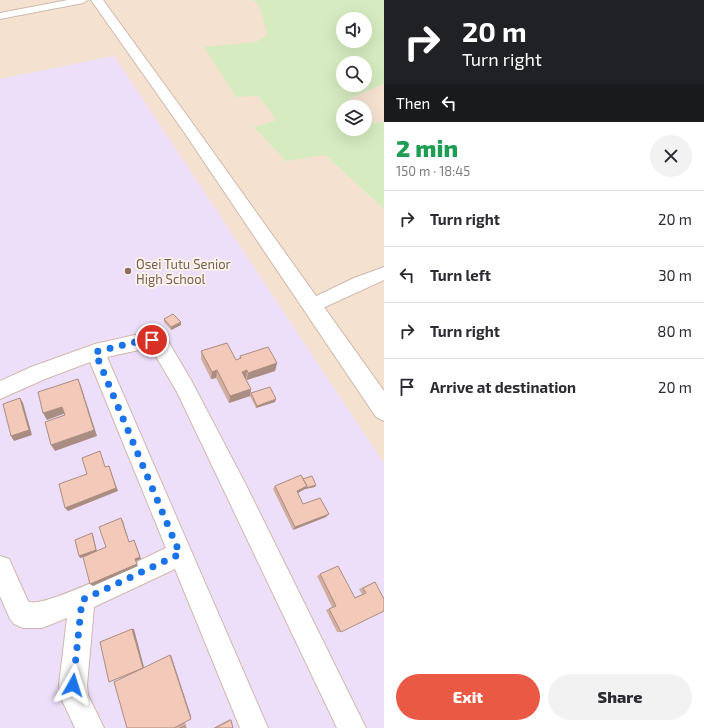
<!DOCTYPE html>
<html lang="en">
<head>
<meta charset="utf-8">
<style>
	body { margin:0; font-family:"Exo 2",sans-serif; background:#f2f2f3; color:#2b2b33; height:100vh; display:flex; flex-direction:column; font-size:15px; white-space:nowrap }
	* { box-sizing:border-box; margin:0 }
	p { font-size:13px; color:#7c7c81 }
	.icon { flex:none; width:22px; height:22px; fill:none; stroke:currentColor; stroke-width:2; stroke-linecap:round; stroke-linejoin:round }
	.map { position:relative; flex:1; overflow:hidden }
	.side { display:flex; flex-direction:column; background:#fff; width:320px }
	.side>* { flex:none }
	.top-card { background:#202124; color:#fff; overflow:hidden }
	.controls { position:absolute; left:336px; top:12px; display:grid; gap:8px }
	.controls a { display:grid; place-items:center; width:36px; height:36px; border-radius:50%; background:#fff; box-shadow:0 4px 16px #0002; font-size:20px }
	.pin { position:absolute; display:grid; place-items:center; width:34px; height:34px; color:#fff; margin:-17px; border:2px solid #fff; border-radius:50%; box-shadow:0 1px 4px #0007 }
	.me { position:absolute; width:44px; margin:-22px; rotate:6deg; stroke-linejoin:round; filter:drop-shadow(0 0 3px #0008) }
	.turn { display:flex; align-items:center; gap:14px; height:84px; padding:0 12px; font-size:18px }
	.turn .icon { width:52px; height:52px; stroke-width:2.5 }
	.turn b { display:block; font-size:28px; line-height:34px }
	.then { display:flex; align-items:center; height:38px; padding:0 12px; background:#0003; gap:8px; font-size:15px }
	.round { display:grid; place-items:center; flex:none; width:42px; height:42px; border-radius:21px; background:#f2f2f3 }
	.overview { display:flex; align-items:center; justify-content:space-between; height:68px; padding:0 12px }
	h1 { font-size:24px; font-weight:800; line-height:30px; color:#1e9e55 }
	.action { display:flex; gap:8px; margin-top:auto; padding:8px 12px }
	.action a { flex:1; height:46px; border-radius:24px; background:#ea5944; color:#fff; font-size:16px; font-weight:800; line-height:46px; text-align:center }
	.action a+a { background:#f2f2f3; color:#2b2b33 }
	ul { padding:0; list-style:none }
	li { display:flex; align-items:center; gap:12px; height:56px; padding:0 12px; border-top:1px solid #e1e1e2 }
	li div { flex:1 }
	li b { display:block; font-size:15px }
	li em { font-style:normal }
	main { display:flex; flex:1; min-height:0 }
	.map>svg:first-child { display:block }
	.residential { fill:#f5e1d0 }
	.education { fill:#eddff9 }
	.green { fill:#d6ebc0; fill-rule:evenodd }
	.lines { fill:none; stroke-linecap:round; stroke-linejoin:round }
	.minor-casing { stroke:#d0b8ac; stroke-width:2 }
	.tertiary-casing { stroke:#d0b8ac; stroke-width:2 }
	.minor { fill:#fff; fill-rule:evenodd }
	.tertiary { fill:#fff; fill-rule:evenodd }
	.wall { fill:#d1ae9f }
	.shaded-wall { fill:#aa8d82 }
	.building { fill:#f3cab9; stroke:#aa8d82 }
	.route { stroke:#1a73e8; stroke-width:7; stroke-dasharray:0 12.6 }
	.education-dot { fill:#8d6e63; stroke:#fff4e9; stroke-width:1.5 }
	.labels { text-anchor:middle; stroke-width:3.5; stroke-linejoin:round; paint-order:stroke }
	.education-label { font-size:13px; fill:#785e54; stroke:#fff4e9; text-anchor:start }
</style>
</head>
<body>
<main>
<div class="map">
<svg width="384" height="728" viewBox="0 0 384 728">
	<rect width="100%" height="100%" fill="#fdf0e2"/>
	<path class="residential" d="M0,0h253l6,6 10,29 -14,7 -50,6 53,48 20,24 -24,7 71,28 59,54v519h-384z
		M384,84v38l-10,1 -9,-8v-8h-8l-8,-8z"/>
	<path class="education" d="M114,56l270,407v265h-384v-649z"/>
	<path class="green" d="M253,0h131v84l-35,15 8,8h-14v22h22v-14l9,8 10,-1v87l-59,-54 -39,6 -32,-34 23,-7 -19,-24 -22,1 -32,-50 51,-5 13,-7 -9,-29zM343,19h22v22h-22zM343,63h22v22h-22z"/>
	<g class="lines">
		<g class="minor-casing">
			<path id="minor" d="M68,0h20l-5,3 -83,16v-6z
				M384,267v13l-72,33 -6,-2 -3,-5 3,-5 48,-23z
				M148,332l16,5 4,4 23,39 55,105 120,243h-29l-160,-336 -26,-44h-3l-41,9 161,371h-28l-65,-159 -81,38 -7,78 1,10 16,33h-29l-14,-30 -2,-13 8,-67 -25,10h-19l-9,-4 -4,-5 -10,-23v-40l9,3 19,42c11,11 120,-45 138,-53l-76,-186 -45,17 -45,20v-18l31,-14 64,-23z"/>
		</g>
		<g class="tertiary-casing">
			<path id="tertiary" d="M91,0h12l93,128 188,263v30l-8,-4 -192,-285z"/>
		</g>
		<use href="#minor" class="minor"/>
		<use href="#tertiary" class="tertiary"/>
	</g>
	<path class="wall" d="M164,319l17,3v3l-10,5 -7,-8z
		M201,351l35,9 3,-1 1,-3 37,7 -2,8 -28,9 -2,-2 6,11 -1,7 -21,7 -13,-25 -5,1 -10,-20z
		M251,393l25,6 -1,3 -19,6 -6,-12z
		M303,479l13,6 -1,2 -10,2 -7,4 5,11 23,13 -33,13 -20,-41 2,-3z
		M320,574l34,24 8,-4 -3,-5 16,-7 -34,50h-4l-11,-22 6,-3 -15,-31z
		M230,719l3,9h-20z
		M185,722l2,6h-13z"/>
	<path class="shaded-wall" d="M181,322v3l-10,5v-3z
		M277,363l-2,8 -28,9 1,-7z
		M217,370l-1,8 -5,1 1,-7z
		M247,370l-1,8 -5,1 1,-7z
		M78,379l3,7 16,50 -42,15 -4,-6 43,-15z
		M251,389l-1,7 -21,7 1,-7z
		M20,398l3,5 9,32 -18,6 -3,-5z
		M276,399l-1,3 -19,6 1,-2z
		M62,407l4,6 -19,7 -4,-7z
		M109,466l9,25 -50,20 -3,-3z
		M316,485l-1,2 -10,2 -11,6 3,-4 10,-5z
		M329,514l-3,3 -33,13 2,-3z
		M121,518l2,3 7,24z
		M92,533l1,2 4,17 -17,6 -1,-2z
		M134,540l7,19 -5,2 2,5 -45,20 -3,-2 45,-25z
		M132,629h2l10,38 -35,15z
		M170,655h1l20,61v3z"/>
	<path class="building" d="M173,314l8,8 -10,5 -7,-8z
		M227,343l9,17 5,-2 -1,-2 28,-9 9,16 -29,10 -1,-3 -5,2 9,17 -21,7 -13,-26 -5,2 -11,-21z
		M78,379l16,51 -43,15 -6,-23 20,-7 -3,-8 -19,6 -5,-21z
		M270,387l6,12 -19,7 -6,-13z
		M20,398l9,32 -18,6 -8,-32z
		M100,451l5,16 4,-1 7,22 -51,20 -6,-24 28,-10 -5,-16z
		M301,475l6,11 -10,5 6,13 17,-6 9,16 -34,13 -20,-41z
		M312,476l4,9 -10,3 1,-2 -4,-7z
		M121,518l8,24 5,-2 6,17 -5,2 2,5 -47,20 -7,-27 23,-10 -7,-20z
		M92,533l4,17 -17,6 -4,-16z
		M338,566l17,32 11,-5 -3,-5 12,-6 9,17v12l-43,21 -12,-23 7,-3 -16,-32z
		M132,629l11,39 -34,14 -9,-40z
		M170,655l21,64 -17,9h-47l-13,-46z
		M231,720l2,8h-18z
		M185,726v2h-5z"/>
	<g class="lines">
		<path class="route" d="M73,685l9,-85 98,-46 -85,-202 40,-10 17,-2"/>
	</g>
	<circle class="education-dot" cx="128" cy="271" r="4"/>
	<g class="labels">
		<g class="education-label">
			<text x="136" y="269">Osei Tutu Senior<tspan x="136" dy="15">High School</tspan></text>
		</g>
	</g>
</svg>
<div class="controls">
<a><svg class="icon" aria-label="sound" viewBox="0 0 24 24"><path d="M4 9h4l5-4v14l-5-4H4zM17 9q2 3 0 6"/></svg></a>
<a><svg class="icon" aria-label="search" viewBox="0 0 24 24"><circle cx="10" cy="10" r="6"/><path d="M15 15l6 6"/></svg></a>
<a><svg class="icon" aria-label="layers" viewBox="0 0 24 24"><path d="M12 4l9 5-9 5-9-5zM3 14l9 5 9-5"/></svg></a>
</div>
<div class="pin" style="left:152px;top:340px;background:#d93025"><svg class="icon" aria-label="arrive" viewBox="0 0 24 24"><path d="M6 21V4h12l-3 4 3 4H6"/></svg></div>
<svg class="me" style="left:73px;top:685px" viewBox="-20 -20 40 40"><path d="M0-17L14 15 0 8-14 15z" fill="#1a73e8" stroke="#fff" stroke-width="4"/></svg>
</div>
<section class="side">
<div class="top-card">
<div class="turn"><svg class="icon" aria-label="right" viewBox="0 0 24 24"><path d="M7 20v-9h11M14 6l5 5-5 5"/></svg><div><b>20 m</b>Turn right</div></div>
<div class="then">Then<svg class="icon" aria-label="left" viewBox="0 0 24 24"><path d="M17 20v-9H6M10 6l-5 5 5 5"/></svg></div>
</div>
<div class="overview"><div><h1>2 min</h1><p>150 m · 18:45</p></div><a class="round"><svg class="icon" aria-label="close" viewBox="0 0 24 24"><path d="M6 6l12 12M18 6L6 18"/></svg></a></div>
<ul>
<li><svg class="icon" aria-label="right" viewBox="0 0 24 24"><path d="M7 20v-9h11M14 6l5 5-5 5"/></svg><div><b>Turn right</b></div><em>20 m</em></li>
<li><svg class="icon" aria-label="left" viewBox="0 0 24 24"><path d="M17 20v-9H6M10 6l-5 5 5 5"/></svg><div><b>Turn left</b></div><em>30 m</em></li>
<li><svg class="icon" aria-label="right" viewBox="0 0 24 24"><path d="M7 20v-9h11M14 6l5 5-5 5"/></svg><div><b>Turn right</b></div><em>80 m</em></li>
<li><svg class="icon" aria-label="arrive" viewBox="0 0 24 24"><path d="M6 21V4h12l-3 4 3 4H6"/></svg><div><b>Arrive at destination</b></div><em>20 m</em></li>
</ul>
<div class="action"><a>Exit</a><a>Share</a></div>
</section>
</main>
</body>
</html>
